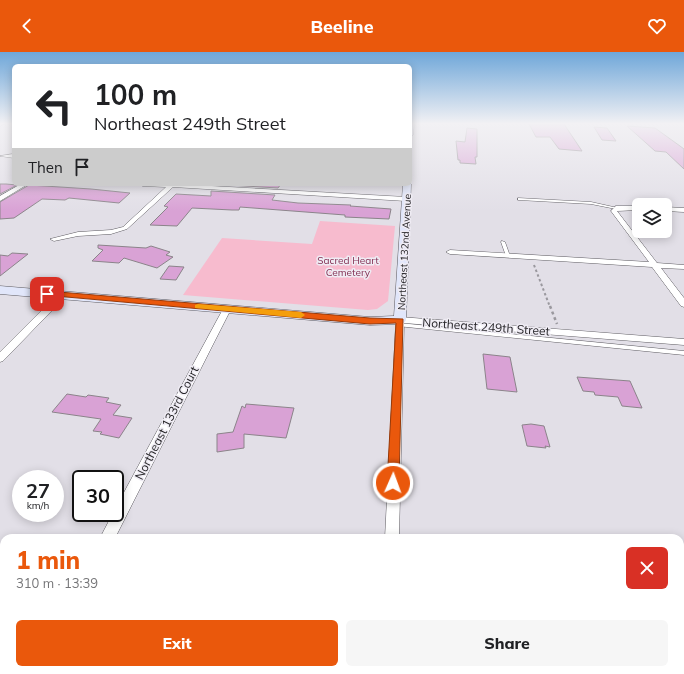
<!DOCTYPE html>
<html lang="en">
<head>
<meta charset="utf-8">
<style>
	body { margin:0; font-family:Mulish,sans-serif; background:#f6f6f6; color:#202124; height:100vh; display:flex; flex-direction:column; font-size:15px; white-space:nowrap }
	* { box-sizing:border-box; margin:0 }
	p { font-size:13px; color:#757577 }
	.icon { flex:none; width:22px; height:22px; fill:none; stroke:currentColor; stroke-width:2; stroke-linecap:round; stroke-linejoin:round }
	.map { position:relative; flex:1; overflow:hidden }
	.sheet { position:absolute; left:0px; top:482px; width:684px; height:140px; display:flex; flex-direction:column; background:#fff; border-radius:12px 12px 0 0; box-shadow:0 2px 10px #0003 }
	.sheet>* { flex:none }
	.banner { position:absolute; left:12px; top:12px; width:400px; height:122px; border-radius:6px; box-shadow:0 2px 10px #0003; background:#fff; color:#202124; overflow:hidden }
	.fabs { position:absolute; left:632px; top:146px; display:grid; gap:8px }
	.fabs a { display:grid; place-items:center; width:40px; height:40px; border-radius:6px; background:#fff; box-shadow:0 2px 10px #0003; font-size:20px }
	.speed { position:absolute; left:12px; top:418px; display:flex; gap:8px; font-size:20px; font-weight:700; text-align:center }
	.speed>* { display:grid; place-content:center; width:52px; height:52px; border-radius:50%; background:#fff; box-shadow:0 2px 10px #0003; line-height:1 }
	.speed small { font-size:10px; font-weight:400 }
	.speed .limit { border:2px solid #111; border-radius:6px; background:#fff; color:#111 }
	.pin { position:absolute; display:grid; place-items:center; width:34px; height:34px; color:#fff; margin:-17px; border-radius:8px; box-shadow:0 2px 6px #0006 }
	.me { position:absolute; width:44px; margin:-22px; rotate:2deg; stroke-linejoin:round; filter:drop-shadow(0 0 3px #0008) }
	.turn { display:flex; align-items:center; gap:14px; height:84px; padding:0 16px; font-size:18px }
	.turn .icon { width:52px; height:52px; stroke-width:2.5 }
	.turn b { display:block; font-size:28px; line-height:34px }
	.then { display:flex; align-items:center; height:38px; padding:0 16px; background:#0003; gap:8px; font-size:15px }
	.round { display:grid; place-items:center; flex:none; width:42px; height:42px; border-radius:6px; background:#f6f6f6 }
	.overview { display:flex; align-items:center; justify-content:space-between; height:68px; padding:0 16px }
	h1 { font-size:24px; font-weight:800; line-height:30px; color:#ea580c }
	.action { display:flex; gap:8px; margin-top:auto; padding:8px 16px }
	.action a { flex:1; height:46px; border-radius:6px; background:#ea580c; color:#fff; font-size:16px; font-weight:800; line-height:46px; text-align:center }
	.action a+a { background:#f6f6f6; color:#202124 }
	header { display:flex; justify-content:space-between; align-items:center; height:52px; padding:0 16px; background:#ea580c; color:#fff; font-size:18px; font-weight:800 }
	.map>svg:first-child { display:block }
	.green { fill:#f7bbce }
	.building { fill:#d9a2d5; stroke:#8b848a }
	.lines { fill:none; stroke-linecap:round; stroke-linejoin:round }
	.lane-casing { stroke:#5c5a60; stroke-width:1 }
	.street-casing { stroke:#5c5a60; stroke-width:1 }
	.secondary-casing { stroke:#5c5a60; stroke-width:1 }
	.path-far1 { stroke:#9a989e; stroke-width:2; stroke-dasharray:2.5 2.5; stroke-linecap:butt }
	.path { stroke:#9a989e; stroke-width:2.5; stroke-dasharray:3 3; stroke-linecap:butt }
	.lane { fill:#fff; fill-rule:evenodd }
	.street { fill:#fff; fill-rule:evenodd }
	.secondary { fill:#e1e6fa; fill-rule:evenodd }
	.route { fill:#ea580c; stroke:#983908 }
	.slow { fill:#f59e0b }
	.labels { text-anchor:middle; stroke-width:3; stroke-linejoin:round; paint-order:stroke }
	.far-street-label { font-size:10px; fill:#242326; stroke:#efecf4 }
	.far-park-label { font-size:10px; fill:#822d51; stroke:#efecf4 }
	.street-label { font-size:12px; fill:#242326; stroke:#efecf4 }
</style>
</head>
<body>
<header><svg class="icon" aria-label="back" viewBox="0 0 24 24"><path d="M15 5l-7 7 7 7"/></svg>Beeline<svg class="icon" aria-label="heart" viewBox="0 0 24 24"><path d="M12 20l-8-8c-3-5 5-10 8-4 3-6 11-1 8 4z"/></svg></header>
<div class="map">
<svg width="684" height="622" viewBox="0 0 684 622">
	<rect width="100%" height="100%" fill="#e2dfe7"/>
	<path class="green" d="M320,169l75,5 -7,75 -11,8 -9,1 -185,-15 39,-57 90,6z"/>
	<path class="building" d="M529,72h35l18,27 -23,-2 -9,-12h-14z
		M627,74l28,2 25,18 4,3v20l-18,-17 -11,-1z
		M594,75l13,1 9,13 -14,-1z
		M467,76l10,1v28h-2l1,7 -16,-1v-3h-2l-2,-19 9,1z
		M0,132h6l11,1 -17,9z
		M212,132h69l-3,4z
		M29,133l62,4 39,4 -11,10 -50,-5 -4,2 -23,-1 -28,19 -14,1v-17z
		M211,139l64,4 -3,5 26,3 53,2 -1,1 41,3 -2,10 -44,-2v-2l-105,-8 -1,3h-7l-40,-2 -15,18 -27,-1 18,-18 -4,-1 12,-12 35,2z
		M98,193l48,3 5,-2 19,6 -4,3 7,2 -16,11 -33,-10 -5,5 -27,-2 11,-11 -5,-2z
		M12,201l16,1 -28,22v-21l8,1z
		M169,214l15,1 -8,13 -16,-1z
		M483,302l27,3 7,35 -30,-3z
		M577,325l53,4 12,27 -20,-2 -4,-9 -23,-2 -1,-3 -11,-1z
		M67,342l19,3 2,-2 21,3 -3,4 15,3 -8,10 19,3 -13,20 -19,-4 2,-2 -9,-1 8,-12 -49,-7z
		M246,352l48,4 -8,30 -42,-4v14l-27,4v-18l16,-2 9,-26 3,2z
		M531,372l13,2 6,21 -5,-1 1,2 -19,-2 -5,-21z"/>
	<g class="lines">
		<g class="lane-casing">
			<path id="lane" d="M0,72h4l-4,2z
				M518,146l73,4 27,6 -2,1 -25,-5 -72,-4h-1z
				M502,189l3,1 5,14 -1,1h-1l-2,-1 -5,-14z
				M399,271l285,28v4l-287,-29v-2z
				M0,516l4,2v8l-4,-2z
				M306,618h14l-1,3 -2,1h-14l1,-3z"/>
		</g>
		<g class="street-casing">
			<path id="street" d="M14,102v4l-14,-2z
				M21,132h7l-28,17v-5z
				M140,132h36l230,13 3,2 -3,2 -233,-14 -46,42 -16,5 -33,2 -24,5 -4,-2 28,-7 33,-2 12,-3 43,-40 -23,-1z
				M616,154h23v4l-22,1 40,52 27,2v4l-23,-1 23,30v9l-3,-1 -29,-39 -202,-13 -4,-2 4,-2 199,12 -38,-51z
				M665,155l19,1v4l-19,-1z
				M62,240l3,1v4l-62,64 -3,1v-10l59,-59z
				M227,254l4,3 -116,229h-15l13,-25h2v-4l108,-200z
				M400,265l284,22v6l-280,-22 -5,215h-14l11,-218z
				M30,618h18l-2,4h-18z
				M401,618h18l1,4h-18z"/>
		</g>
		<g class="secondary-casing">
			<path id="secondary" d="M410,72h4l-1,11 -3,2z
				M410,131l1,1 -5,136 -2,3 -4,1 -30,1 -370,-31v-8l370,31 24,-1 9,-132h7z"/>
		</g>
		<path class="path-far1" d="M534,213l16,42"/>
		<path class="path" d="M550,254l7,18"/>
		<use href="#lane" class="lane"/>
		<use href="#street" class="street"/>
		<use href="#secondary" class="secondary"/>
	</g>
	<linearGradient id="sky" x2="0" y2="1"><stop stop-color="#6fa7d9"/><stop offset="0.45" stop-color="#f2f1f4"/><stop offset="1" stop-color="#f2f1f4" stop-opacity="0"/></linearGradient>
	<rect width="684" height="159" fill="url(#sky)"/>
	<path class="route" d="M47,239l323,27 33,1 -4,164 -2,4 -4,2 -4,-2 -2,-4 9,-160 -26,1 -326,-29v-3z"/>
	<path class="slow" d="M198,252l103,8 4,3 -4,3 -106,-10v-3z"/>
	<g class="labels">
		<g class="far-street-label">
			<text transform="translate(404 200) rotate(-87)" y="4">Northeast 132nd Avenue</text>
		</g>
		<g class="far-park-label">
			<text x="348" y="212">Sacred Heart<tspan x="348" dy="12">Cemetery</tspan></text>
		</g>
		<g class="street-label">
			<text transform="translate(486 275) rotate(4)" y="4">Northeast 249th Street</text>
			<text transform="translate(167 371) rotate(-63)" y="4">Northeast 133rd Court</text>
		</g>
	</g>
</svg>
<div class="fabs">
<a><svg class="icon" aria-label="layers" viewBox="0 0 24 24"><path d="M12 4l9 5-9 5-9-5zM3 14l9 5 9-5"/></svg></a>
</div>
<div class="speed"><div>27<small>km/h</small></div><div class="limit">30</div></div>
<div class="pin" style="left:47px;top:242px;background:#d93025"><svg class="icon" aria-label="arrive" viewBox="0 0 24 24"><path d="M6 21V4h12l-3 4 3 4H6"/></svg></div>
<svg class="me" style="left:393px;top:431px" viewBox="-20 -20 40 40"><circle r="17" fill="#ea580c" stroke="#fff" stroke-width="3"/><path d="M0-11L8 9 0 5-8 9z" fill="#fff"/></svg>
<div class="banner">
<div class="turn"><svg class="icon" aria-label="left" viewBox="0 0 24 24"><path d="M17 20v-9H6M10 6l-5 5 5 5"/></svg><div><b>100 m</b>Northeast 249th Street</div></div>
<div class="then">Then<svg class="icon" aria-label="arrive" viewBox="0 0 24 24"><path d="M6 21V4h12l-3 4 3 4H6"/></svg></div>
</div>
<section class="sheet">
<div class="overview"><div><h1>1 min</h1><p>310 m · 13:39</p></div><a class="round" style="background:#d93025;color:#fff"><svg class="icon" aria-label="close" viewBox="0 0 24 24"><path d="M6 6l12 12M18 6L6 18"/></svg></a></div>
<div class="action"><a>Exit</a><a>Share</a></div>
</section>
</div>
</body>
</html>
